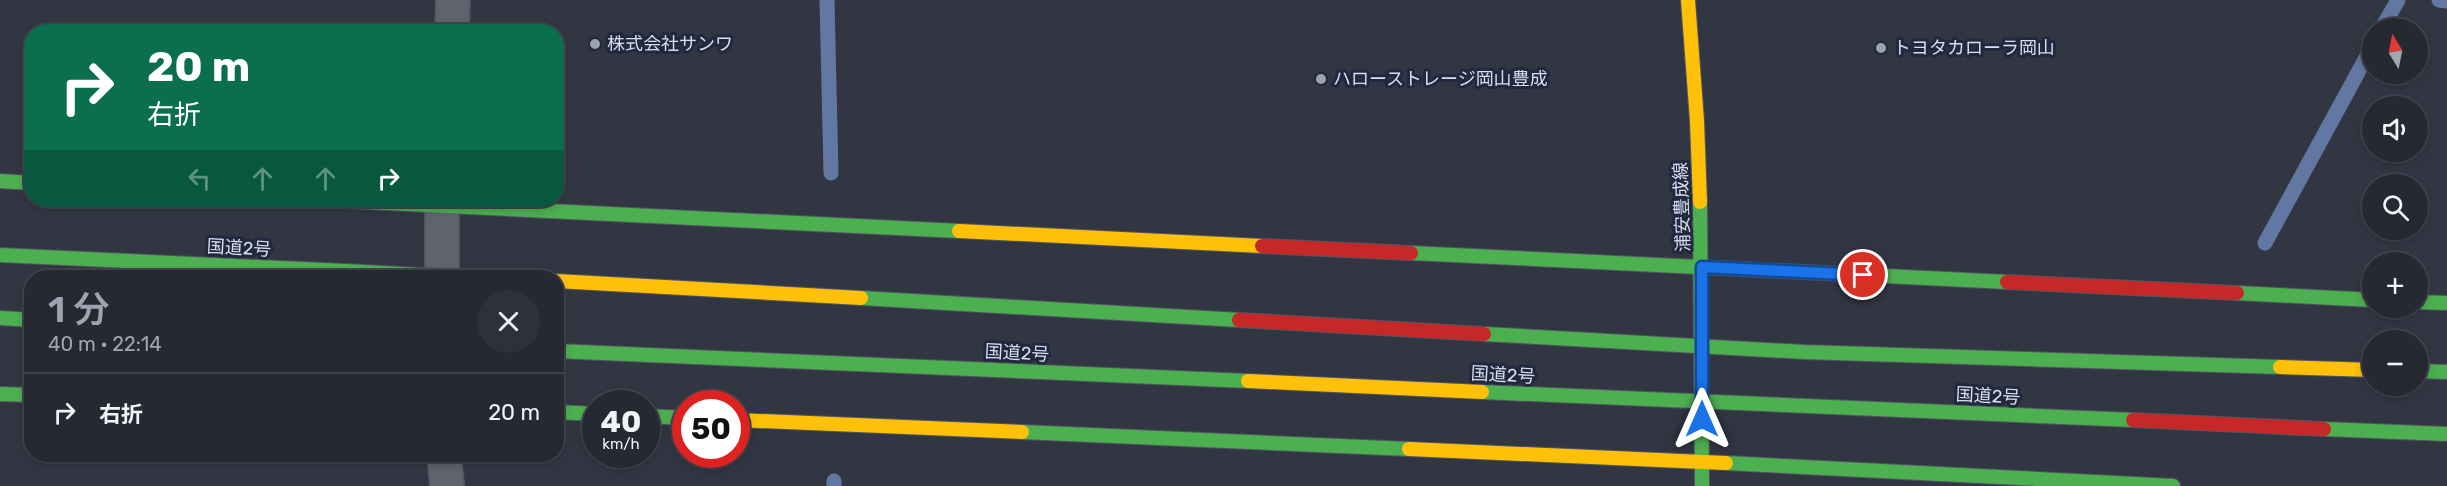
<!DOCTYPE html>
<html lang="ja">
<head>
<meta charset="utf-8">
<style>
	body { margin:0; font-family:Rubik,"Noto Sans JP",sans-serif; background:#2e303a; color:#f1f3f6; height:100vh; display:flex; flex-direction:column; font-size:22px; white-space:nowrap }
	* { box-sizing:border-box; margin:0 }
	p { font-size:20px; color:#a4a6ac }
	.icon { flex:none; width:33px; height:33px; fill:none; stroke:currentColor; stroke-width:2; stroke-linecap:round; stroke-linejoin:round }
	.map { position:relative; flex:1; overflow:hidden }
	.panel { position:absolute; left:24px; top:270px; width:540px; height:192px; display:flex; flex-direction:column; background:#262832; border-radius:24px; box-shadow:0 3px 9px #0003,0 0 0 2px #42444d }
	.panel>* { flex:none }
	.hud { position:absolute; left:24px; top:24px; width:540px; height:183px; border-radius:24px; box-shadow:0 3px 9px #0003,0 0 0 2px #42444d; background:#0b6e4f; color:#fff; overflow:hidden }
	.needle { width:39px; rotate:350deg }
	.controls { position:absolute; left:2362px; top:18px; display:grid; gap:12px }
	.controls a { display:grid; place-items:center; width:66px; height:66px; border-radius:50%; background:#262832; box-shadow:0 3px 9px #0003,0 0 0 2px #42444d; font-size:30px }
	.speed { position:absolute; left:582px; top:390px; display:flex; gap:12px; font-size:30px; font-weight:700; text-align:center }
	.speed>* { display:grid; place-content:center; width:78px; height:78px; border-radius:50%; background:#262832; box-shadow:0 3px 9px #0003,0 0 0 2px #42444d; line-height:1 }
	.speed small { font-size:15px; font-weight:400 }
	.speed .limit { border:9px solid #d22; background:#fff; color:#111 }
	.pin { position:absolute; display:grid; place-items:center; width:51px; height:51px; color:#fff; margin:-26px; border:3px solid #fff; border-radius:50%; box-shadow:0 2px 6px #0007 }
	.me { position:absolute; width:66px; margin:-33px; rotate:0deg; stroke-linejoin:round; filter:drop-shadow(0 0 4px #0008) }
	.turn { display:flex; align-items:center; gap:21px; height:126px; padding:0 24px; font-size:27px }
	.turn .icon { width:78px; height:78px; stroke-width:2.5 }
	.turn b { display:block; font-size:42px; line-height:51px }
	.lanes { display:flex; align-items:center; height:57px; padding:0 24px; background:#0003; justify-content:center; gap:30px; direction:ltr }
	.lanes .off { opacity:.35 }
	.round { display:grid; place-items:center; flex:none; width:63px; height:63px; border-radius:32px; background:#2e303a }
	.headline { display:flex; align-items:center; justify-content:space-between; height:102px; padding:0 24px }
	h1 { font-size:36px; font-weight:600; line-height:45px; color:#9ea3b2 }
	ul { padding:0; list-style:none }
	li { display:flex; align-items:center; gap:18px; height:78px; padding:0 24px; border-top:2px solid #42444d }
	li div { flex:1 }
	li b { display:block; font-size:22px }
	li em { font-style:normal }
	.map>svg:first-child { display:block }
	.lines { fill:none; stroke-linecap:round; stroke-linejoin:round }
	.stream { stroke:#6278a3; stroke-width:15 }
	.street-casing { stroke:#515460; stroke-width:36 }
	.fast-casing { stroke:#515460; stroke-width:16 }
	.slow-casing { stroke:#515460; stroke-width:16 }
	.jam-casing { stroke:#515460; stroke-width:16 }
	.street { stroke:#5f636d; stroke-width:33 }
	.fast { stroke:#4caf50; stroke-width:14 }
	.slow { stroke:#ffc107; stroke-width:14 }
	.jam { stroke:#c62828; stroke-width:14 }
	.fast-bridge-casing { stroke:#515460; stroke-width:16; stroke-linecap:butt }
	.slow-bridge-casing { stroke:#515460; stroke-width:16; stroke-linecap:butt }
	.jam-bridge-casing { stroke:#515460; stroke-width:16; stroke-linecap:butt }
	.fast-bridge { stroke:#4caf50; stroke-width:14 }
	.slow-bridge { stroke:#ffc107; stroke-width:14 }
	.jam-bridge { stroke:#c62828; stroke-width:14 }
	.route-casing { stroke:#114b97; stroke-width:15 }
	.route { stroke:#1a73e8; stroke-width:10 }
	.poi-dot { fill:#9ea3b2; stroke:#21293f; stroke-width:2 }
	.labels { text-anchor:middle; stroke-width:6; stroke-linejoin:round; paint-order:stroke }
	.poi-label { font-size:18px; fill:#d8deed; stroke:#21293f; text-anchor:start }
	.street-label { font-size:18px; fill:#d8deed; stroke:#21293f }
</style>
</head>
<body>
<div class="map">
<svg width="2447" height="486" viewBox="0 0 2447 486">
	<rect width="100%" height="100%" fill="#323643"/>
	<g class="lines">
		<path class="stream" d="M827,0l4,173
			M2439,0l8,1
			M2382,28l16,-28
			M2265,243l108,-198
			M834,481v5"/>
		<g class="street-casing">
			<path id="street" d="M452,32l1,-32
				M442,200v78
				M444,454l3,32"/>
		</g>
		<g class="fast-casing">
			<path id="fast" d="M0,181l32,2
				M325,200l634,31
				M1700,202l2,284
				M1411,253l596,29
				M0,255l344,16
				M2237,293l136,7
				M2418,302l29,1
				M0,318l32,2
				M2418,371l29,1
				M0,394l32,1
				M556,412l40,2
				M646,416l40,2
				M1022,432l387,17
				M1726,463l447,23"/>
		</g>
		<g class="slow-casing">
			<path id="slow" d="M1688,0l9,121 3,81
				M959,231l303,15
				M736,420l286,12
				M1409,449l317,14"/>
		</g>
		<g class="jam-casing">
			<path id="jam" d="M1262,246l149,7
				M2007,282l230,11"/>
		</g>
		<use href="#street" class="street"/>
		<use href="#fast" class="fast"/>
		<use href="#slow" class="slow"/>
		<use href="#jam" class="jam"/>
		<g class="fast-bridge-casing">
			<path id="fast-bridge" d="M344,271l132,7
				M861,298l378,22
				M1484,334l320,18 476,15
				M556,351l692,30
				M1482,392l651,28
				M2324,429l123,5"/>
		</g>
		<g class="slow-bridge-casing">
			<path id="slow-bridge" d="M556,281l305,17
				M2280,367l93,3
				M1248,381l234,11"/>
		</g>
		<g class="jam-bridge-casing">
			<path id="jam-bridge" d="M1239,320l245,14
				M2133,420l191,9"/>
		</g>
		<use href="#fast-bridge" class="fast-bridge"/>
		<use href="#slow-bridge" class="slow-bridge"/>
		<use href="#jam-bridge" class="jam-bridge"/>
	</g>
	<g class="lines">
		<g class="route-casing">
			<path id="route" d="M1702,419v-152l161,8"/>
		</g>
		<use href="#route" class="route"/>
	</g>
	<g class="poi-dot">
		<circle cx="595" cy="44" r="6"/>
		<circle cx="1881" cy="48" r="6"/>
		<circle cx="1321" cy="79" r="6"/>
	</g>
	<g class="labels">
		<g class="poi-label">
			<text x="607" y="50">株式会社サンワ</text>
			<text x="1893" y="54">トヨタカローラ岡山</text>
			<text x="1333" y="85">ハローストレージ岡山豊成</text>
		</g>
		<g class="street-label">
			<text transform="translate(1682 207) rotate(-92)" y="6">浦安豊成線</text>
			<text transform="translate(239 248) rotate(3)" y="6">国道2号</text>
			<text transform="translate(1017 353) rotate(3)" y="6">国道2号</text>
			<text transform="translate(1503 375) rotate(3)" y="6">国道2号</text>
			<text transform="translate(1988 396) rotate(3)" y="6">国道2号</text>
		</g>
	</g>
</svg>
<div class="controls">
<a><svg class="needle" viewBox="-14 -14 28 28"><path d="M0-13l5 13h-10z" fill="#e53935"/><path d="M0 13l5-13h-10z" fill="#a4a6ac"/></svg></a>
<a><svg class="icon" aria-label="sound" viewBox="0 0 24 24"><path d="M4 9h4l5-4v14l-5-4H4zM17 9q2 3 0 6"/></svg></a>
<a><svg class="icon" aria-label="search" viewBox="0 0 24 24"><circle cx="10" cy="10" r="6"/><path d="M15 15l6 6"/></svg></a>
<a>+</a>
<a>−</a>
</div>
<div class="speed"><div>40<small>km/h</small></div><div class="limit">50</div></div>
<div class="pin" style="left:1863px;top:275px;background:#d93025"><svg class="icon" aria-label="arrive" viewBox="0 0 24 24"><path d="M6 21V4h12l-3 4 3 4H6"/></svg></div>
<svg class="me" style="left:1702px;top:419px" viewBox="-20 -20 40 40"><path d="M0-17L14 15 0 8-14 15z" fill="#1a73e8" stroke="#fff" stroke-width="4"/></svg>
<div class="hud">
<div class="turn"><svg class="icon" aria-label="right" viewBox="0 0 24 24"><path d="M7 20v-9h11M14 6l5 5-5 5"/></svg><div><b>20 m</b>右折</div></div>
<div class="lanes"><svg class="icon off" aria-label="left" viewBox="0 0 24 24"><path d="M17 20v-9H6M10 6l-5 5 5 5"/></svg><svg class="icon off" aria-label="ahead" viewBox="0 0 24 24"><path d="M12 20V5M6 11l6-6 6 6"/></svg><svg class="icon off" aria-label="ahead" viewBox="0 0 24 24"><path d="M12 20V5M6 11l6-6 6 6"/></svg><svg class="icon" aria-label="right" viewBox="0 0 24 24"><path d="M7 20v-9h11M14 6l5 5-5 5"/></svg></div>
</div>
<section class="panel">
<div class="headline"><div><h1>1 分</h1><p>40 m · 22:14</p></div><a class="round"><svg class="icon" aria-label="close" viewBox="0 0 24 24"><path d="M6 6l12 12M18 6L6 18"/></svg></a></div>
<ul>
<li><svg class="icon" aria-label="right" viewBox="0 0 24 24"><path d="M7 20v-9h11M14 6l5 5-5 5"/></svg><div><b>右折</b></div><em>20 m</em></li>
</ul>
</section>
</div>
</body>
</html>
